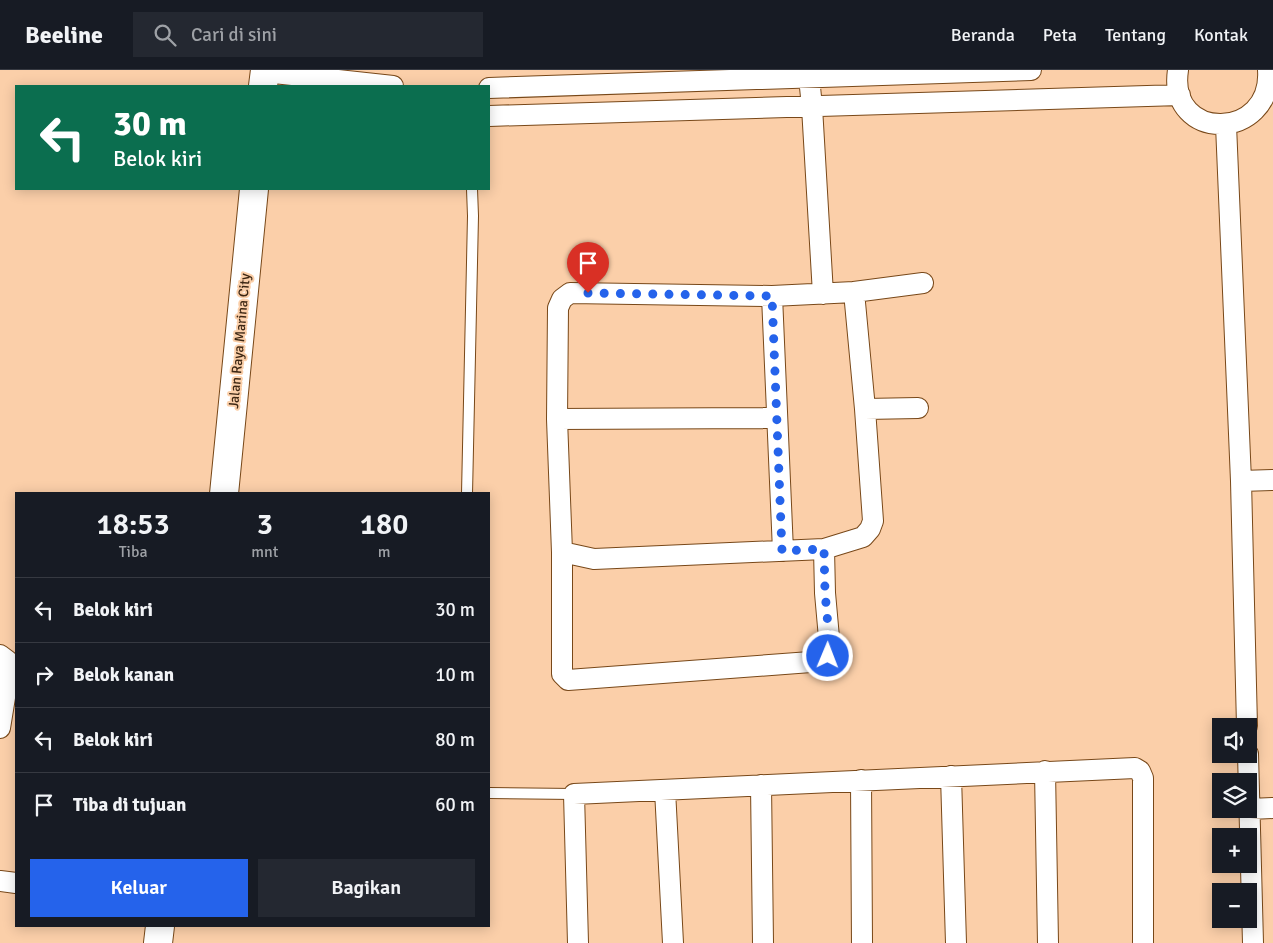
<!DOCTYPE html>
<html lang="id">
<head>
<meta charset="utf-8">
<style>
	body { margin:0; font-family:Signika,sans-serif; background:#242831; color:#f1f3f6; height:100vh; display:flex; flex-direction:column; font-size:19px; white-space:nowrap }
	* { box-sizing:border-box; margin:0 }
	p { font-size:16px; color:#9ea1a6 }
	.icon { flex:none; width:28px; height:28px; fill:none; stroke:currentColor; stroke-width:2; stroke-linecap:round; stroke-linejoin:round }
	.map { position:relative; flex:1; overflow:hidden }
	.sheet { position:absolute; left:15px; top:422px; width:475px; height:435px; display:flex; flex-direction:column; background:#171b24; border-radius:0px; box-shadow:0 2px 12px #0003 }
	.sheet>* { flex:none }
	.guide { position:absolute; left:15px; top:15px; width:475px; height:105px; border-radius:0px; box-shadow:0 2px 12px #0003; background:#0b6e4f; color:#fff; overflow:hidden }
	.tools { position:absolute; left:1212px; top:648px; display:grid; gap:10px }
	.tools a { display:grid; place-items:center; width:45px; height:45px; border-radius:0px; background:#171b24; box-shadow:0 2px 12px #0003; font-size:25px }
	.pin { position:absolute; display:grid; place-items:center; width:42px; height:42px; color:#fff; margin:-51px -21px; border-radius:50% 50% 50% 0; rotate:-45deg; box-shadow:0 0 5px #0007 }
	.pin .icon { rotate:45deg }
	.me { position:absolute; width:55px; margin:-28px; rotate:1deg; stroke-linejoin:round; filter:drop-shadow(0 0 4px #0008) }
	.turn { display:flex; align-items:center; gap:18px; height:105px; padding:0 15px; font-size:22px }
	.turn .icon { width:65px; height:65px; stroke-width:2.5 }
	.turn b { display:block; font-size:35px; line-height:42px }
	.eta { display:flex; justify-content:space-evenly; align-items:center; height:85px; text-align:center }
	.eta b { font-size:30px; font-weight:600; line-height:35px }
	.cta { display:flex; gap:10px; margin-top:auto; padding:10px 15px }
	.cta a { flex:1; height:58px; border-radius:0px; background:#2563eb; color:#fff; font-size:20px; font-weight:600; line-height:58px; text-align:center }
	.cta a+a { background:#242831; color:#f1f3f6 }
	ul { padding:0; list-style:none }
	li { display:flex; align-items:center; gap:15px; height:65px; padding:0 15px; border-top:1px solid #363941 }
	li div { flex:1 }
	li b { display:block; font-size:19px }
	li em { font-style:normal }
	header { display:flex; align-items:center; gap:30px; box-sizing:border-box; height:70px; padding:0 25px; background:#171b24; border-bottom:1px solid #363941 }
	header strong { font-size:24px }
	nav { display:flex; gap:28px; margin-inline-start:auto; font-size:18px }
	.search { width:350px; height:45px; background:#242831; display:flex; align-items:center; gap:12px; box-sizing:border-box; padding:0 18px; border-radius:0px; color:#9ea1a6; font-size:19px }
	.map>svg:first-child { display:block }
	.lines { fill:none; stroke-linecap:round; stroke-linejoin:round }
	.lane-casing { stroke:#784819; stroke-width:12 }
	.street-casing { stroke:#784819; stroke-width:22 }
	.secondary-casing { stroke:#784819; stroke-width:30 }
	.lane { stroke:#fff; stroke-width:10 }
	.street { stroke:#fff; stroke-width:20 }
	.secondary { stroke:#fff; stroke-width:28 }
	.route { stroke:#2563eb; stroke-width:9; stroke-dasharray:0 16.2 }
	.labels { text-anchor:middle; stroke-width:4; stroke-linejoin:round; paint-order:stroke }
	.street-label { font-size:14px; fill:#3d2714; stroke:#fbcfa9 }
</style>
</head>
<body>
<header>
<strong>Beeline</strong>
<div class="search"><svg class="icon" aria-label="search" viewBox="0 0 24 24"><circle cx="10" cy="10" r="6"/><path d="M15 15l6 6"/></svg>Cari di sini</div>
<nav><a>Beranda</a><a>Peta</a><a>Tentang</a><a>Kontak</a></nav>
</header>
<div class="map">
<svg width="1273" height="873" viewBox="0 0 1273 873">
	<rect width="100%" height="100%" fill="#fbcfa9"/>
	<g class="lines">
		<g class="lane-casing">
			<path id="lane" d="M467,424l6,-278 -1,-27
				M489,723l85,1"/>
		</g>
		<g class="street-casing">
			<path id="street" d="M1178,0c-11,73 95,71 90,0
				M265,2l128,14
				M809,7l3,30 11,187
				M489,18l542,-18
				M489,46l691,-21
				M1226,55l15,356 6,245
				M854,222l69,-9
				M772,226l-202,-3 -8,6 -4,9 -1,111 5,133v122l6,6 256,-19 6,-12 -5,-56 -1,-44
				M865,339l53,-1
				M557,349l220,-1
				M1241,411l32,-1
				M562,482l32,7 230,-10 39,-12 7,-8 3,-8 -8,-112 -11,-117 -82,4 11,255
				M0,585l8,6 2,6 -10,61
				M1248,684l5,189
				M1045,701l3,172
				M951,706l5,167
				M861,710l1,163
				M761,715l2,158
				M665,720l8,153
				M1250,739l23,-1
				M0,811l16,2
				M578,873l-4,-149 561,-26 5,3 3,7v165"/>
		</g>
		<g class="secondary-casing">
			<path id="secondary" d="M263,16l2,-16
				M224,424l30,-305
				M158,873l2,-17"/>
		</g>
		<use href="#lane" class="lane"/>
		<use href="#street" class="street"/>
		<use href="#secondary" class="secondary"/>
	</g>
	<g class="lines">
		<path class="route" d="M588,223l184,3 10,255 42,-2 1,43 5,57 -2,7"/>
	</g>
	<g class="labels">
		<g class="street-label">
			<text transform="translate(239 271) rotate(-85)" y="5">Jalan Raya Marina City</text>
		</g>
	</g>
</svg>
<div class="tools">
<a><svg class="icon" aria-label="sound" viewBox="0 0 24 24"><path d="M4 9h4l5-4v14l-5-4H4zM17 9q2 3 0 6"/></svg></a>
<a><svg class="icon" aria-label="layers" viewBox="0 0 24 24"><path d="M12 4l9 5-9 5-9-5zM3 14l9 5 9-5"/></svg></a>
<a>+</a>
<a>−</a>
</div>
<div class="pin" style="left:588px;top:223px;background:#d93025"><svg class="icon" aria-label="arrive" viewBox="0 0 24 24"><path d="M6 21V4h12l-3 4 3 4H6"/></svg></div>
<svg class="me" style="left:828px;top:586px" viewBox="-20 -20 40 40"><circle r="17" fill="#2563eb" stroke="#fff" stroke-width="3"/><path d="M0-11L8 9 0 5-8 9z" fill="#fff"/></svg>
<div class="guide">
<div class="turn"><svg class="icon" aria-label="left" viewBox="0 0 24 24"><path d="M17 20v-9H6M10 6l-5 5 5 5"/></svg><div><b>30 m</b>Belok kiri</div></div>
</div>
<section class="sheet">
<div class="eta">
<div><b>18:53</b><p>Tiba</p></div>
<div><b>3</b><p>mnt</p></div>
<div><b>180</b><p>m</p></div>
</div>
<ul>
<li><svg class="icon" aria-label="left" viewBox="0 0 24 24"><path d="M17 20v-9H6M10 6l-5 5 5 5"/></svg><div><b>Belok kiri</b></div><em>30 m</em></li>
<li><svg class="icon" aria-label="right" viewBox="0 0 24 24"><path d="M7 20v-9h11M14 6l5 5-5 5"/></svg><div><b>Belok kanan</b></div><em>10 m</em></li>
<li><svg class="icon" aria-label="left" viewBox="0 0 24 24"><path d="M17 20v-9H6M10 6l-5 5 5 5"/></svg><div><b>Belok kiri</b></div><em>80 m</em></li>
<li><svg class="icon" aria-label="arrive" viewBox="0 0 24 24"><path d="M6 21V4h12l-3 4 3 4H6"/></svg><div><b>Tiba di tujuan</b></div><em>60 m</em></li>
</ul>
<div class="cta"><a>Keluar</a><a>Bagikan</a></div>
</section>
</div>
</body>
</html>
